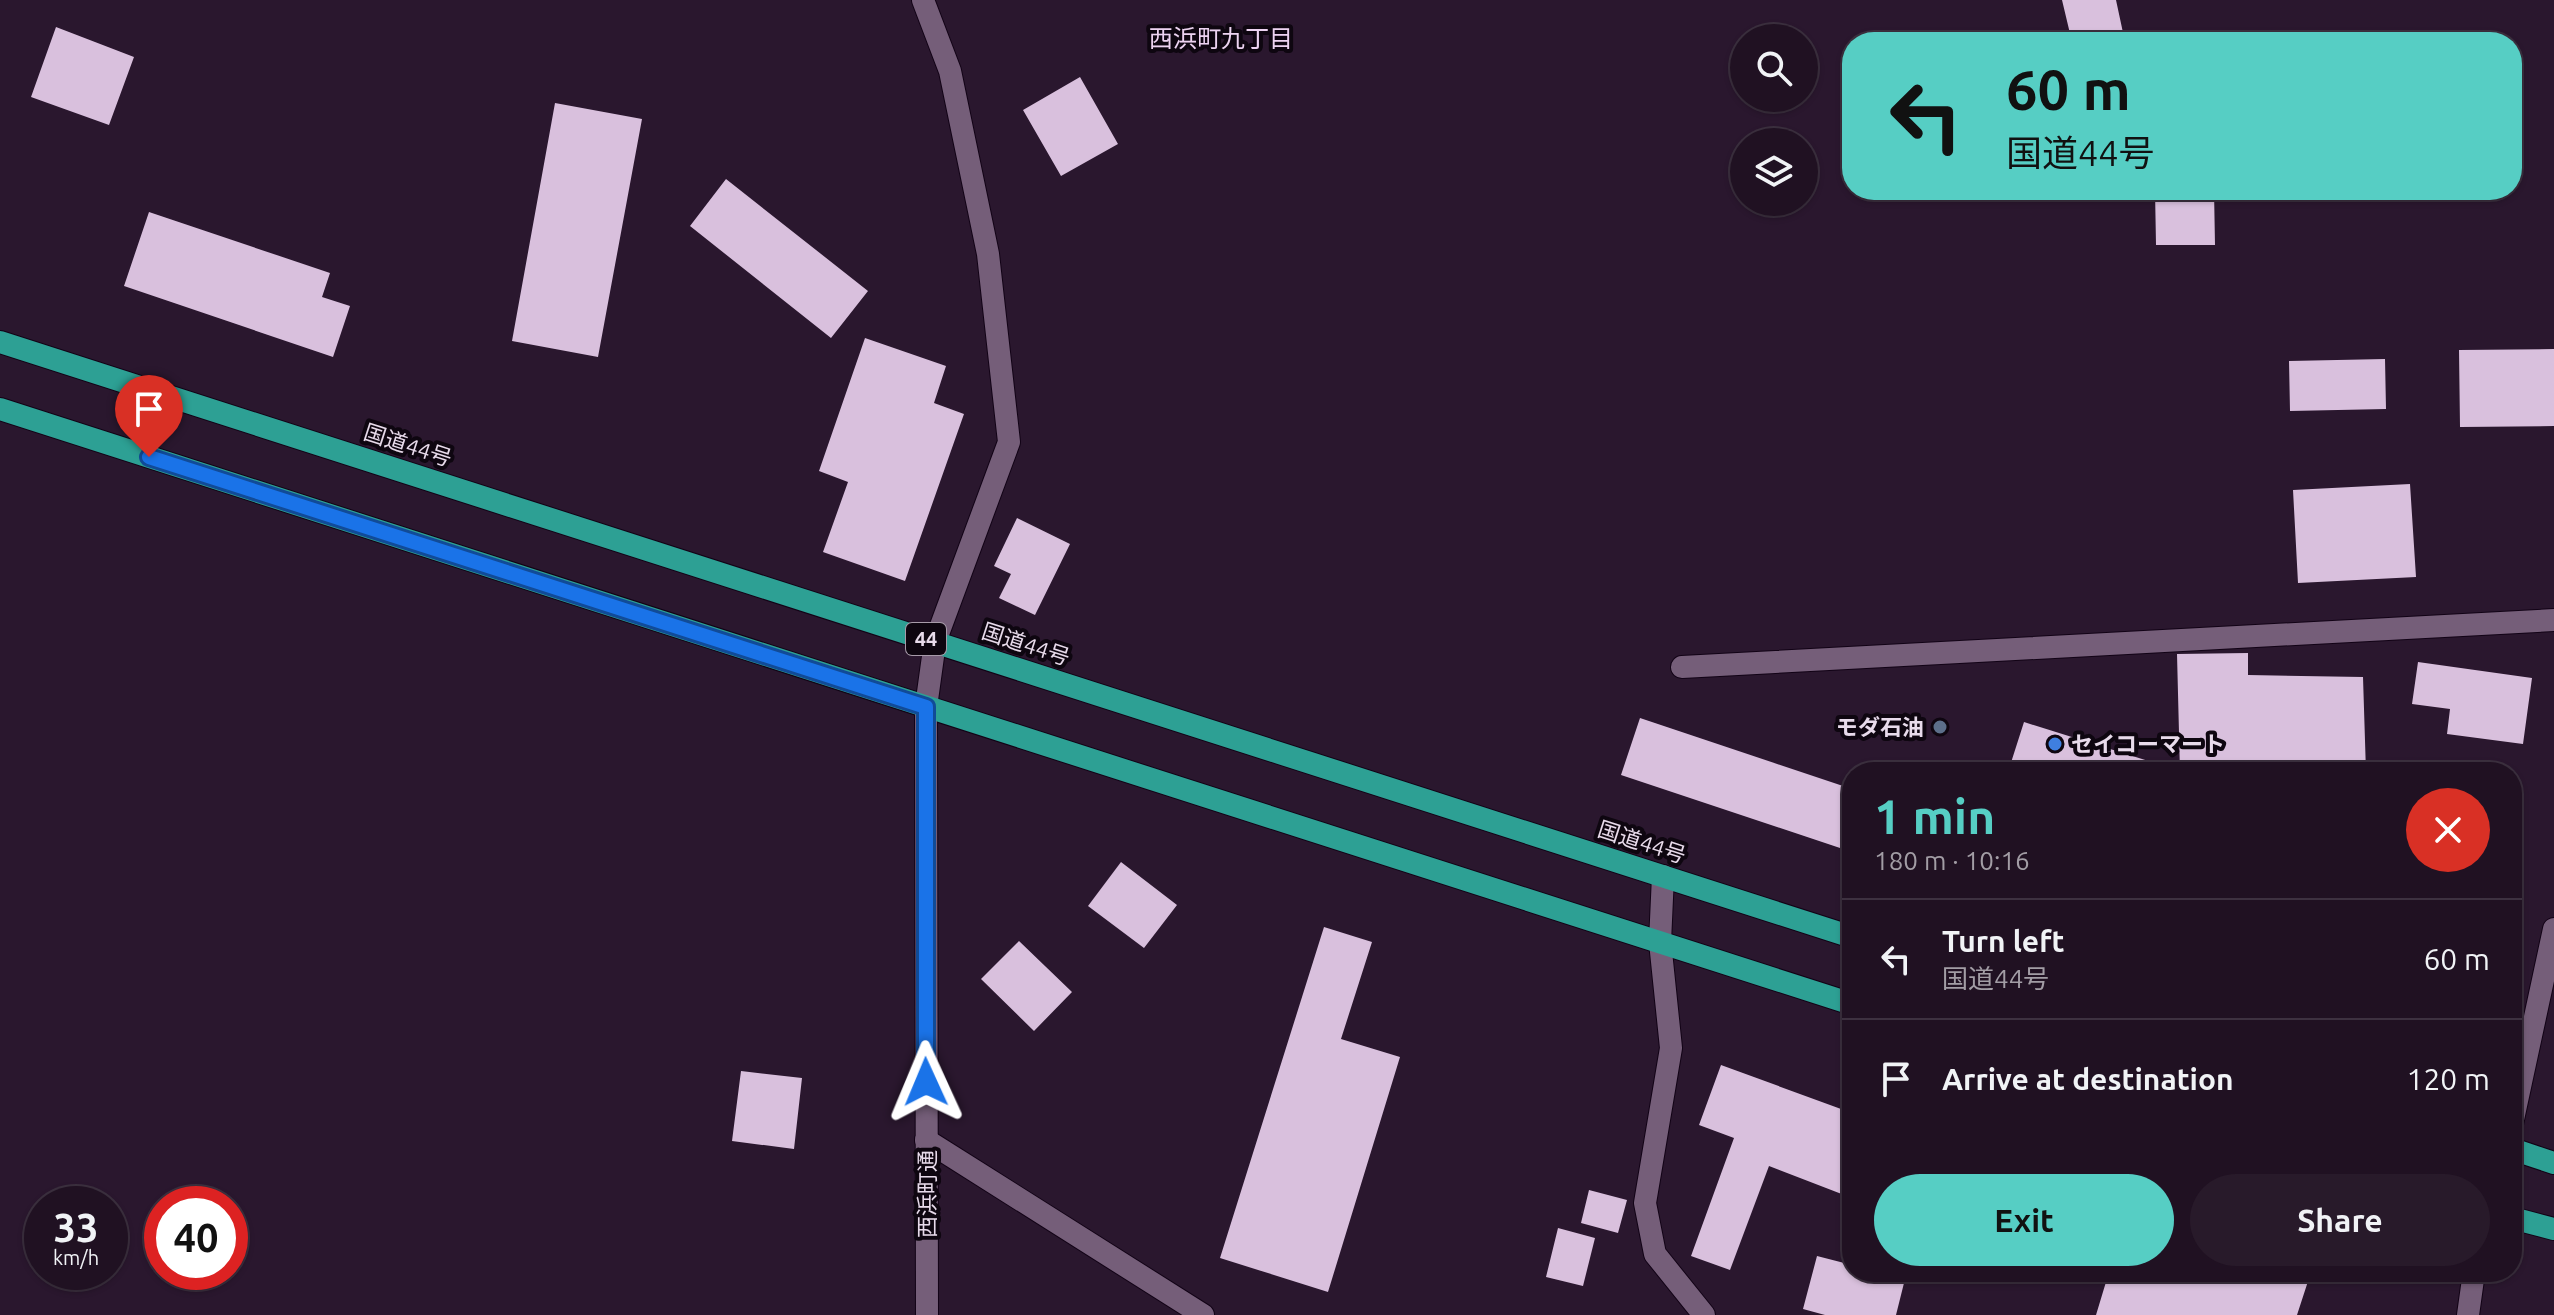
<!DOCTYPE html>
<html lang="en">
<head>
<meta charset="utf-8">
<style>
	body { margin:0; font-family:Ubuntu,"Noto Sans JP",sans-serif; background:#281a2a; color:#f1f3f6; height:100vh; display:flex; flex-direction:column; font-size:30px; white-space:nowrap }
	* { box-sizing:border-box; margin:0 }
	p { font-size:26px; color:#a29da5 }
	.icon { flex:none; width:44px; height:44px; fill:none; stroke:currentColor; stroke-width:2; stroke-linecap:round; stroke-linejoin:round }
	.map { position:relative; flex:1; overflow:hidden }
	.panel { position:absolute; left:1842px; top:762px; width:680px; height:520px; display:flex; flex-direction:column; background:#201122; border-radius:32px; box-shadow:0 2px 6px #0004,0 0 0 2px #3d3140 }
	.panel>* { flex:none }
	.guide { position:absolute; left:1842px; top:32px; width:680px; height:168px; border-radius:32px; box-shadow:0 2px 6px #0004,0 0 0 2px #3d3140; background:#56cec4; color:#111; overflow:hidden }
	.tools { position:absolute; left:1730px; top:24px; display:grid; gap:16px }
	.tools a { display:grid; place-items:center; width:88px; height:88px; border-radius:50%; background:#201122; box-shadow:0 2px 6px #0004,0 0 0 2px #3d3140; font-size:40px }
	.speed { position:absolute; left:24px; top:1186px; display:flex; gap:16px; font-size:40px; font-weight:700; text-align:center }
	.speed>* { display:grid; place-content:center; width:104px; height:104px; border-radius:50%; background:#201122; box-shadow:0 2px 6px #0004,0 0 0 2px #3d3140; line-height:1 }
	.speed small { font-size:20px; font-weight:400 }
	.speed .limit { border:12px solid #d22; background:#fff; color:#111 }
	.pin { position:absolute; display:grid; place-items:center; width:68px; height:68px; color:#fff; margin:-82px -34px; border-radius:50% 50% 50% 0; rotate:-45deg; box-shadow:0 0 8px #0007 }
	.pin .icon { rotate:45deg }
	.me { position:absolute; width:88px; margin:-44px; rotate:359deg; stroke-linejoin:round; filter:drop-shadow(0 0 6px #0008) }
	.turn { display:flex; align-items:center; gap:28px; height:168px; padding:0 32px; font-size:36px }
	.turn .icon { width:104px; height:104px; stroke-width:2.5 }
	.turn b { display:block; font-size:56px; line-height:68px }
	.round { display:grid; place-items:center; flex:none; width:84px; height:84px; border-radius:42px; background:#281a2a }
	.summary { display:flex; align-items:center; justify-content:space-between; height:136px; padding:0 32px }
	h1 { font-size:48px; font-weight:600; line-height:60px; color:#56cec4 }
	.button { display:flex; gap:16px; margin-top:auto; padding:16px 32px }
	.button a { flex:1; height:92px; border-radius:48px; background:#56cec4; color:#111; font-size:32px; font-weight:600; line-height:92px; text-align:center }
	.button a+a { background:#281a2a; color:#f1f3f6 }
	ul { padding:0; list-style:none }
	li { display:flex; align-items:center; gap:24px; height:120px; padding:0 32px; border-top:2px solid #3d3140 }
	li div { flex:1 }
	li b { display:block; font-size:30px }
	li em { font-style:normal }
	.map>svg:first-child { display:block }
	.building { fill:#d9c0dd }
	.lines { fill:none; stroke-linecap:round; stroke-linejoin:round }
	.minor-casing { stroke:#120316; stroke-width:24 }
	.tertiary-casing { stroke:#120316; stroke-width:24 }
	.trunk-casing { stroke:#120316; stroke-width:24 }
	.minor { stroke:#755e79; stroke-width:22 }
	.tertiary { stroke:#755e79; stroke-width:22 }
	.trunk { stroke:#2da094; stroke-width:22 }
	.route-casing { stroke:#114b97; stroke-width:20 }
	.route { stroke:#1a73e8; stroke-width:14 }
	.service-dot { fill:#5c6f8a; stroke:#0e0610; stroke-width:3 }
	.shop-dot { fill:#3f7fe0; stroke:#0e0610; stroke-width:3 }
	.labels { text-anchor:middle; stroke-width:8; stroke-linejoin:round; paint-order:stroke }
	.shield { fill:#0e0610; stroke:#a79ba9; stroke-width:2 }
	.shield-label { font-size:20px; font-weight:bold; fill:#e8dbeb }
	.street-label { font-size:22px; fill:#e8dbeb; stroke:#0e0610 }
	.poi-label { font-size:22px; font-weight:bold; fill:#e8dbeb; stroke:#0e0610; text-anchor:end }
	.neighbourhood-label { font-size:24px; fill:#edd3f1; stroke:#0e0610 }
</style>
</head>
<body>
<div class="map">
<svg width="2554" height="1315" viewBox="0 0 2554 1315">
	<rect width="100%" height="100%" fill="#2a172e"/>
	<path class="building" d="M2062,0h54l9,42h-53z
		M56,27l78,30 -25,68 -78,-28z
		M1080,77l38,67 -57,32 -38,-66z
		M555,103l87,16 -44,238 -86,-16z
		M726,179l142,112 -37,47 -141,-112z
		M2155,190h59l1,55h-59z
		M149,212l181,61 -8,24 28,9 -17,51 -209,-71z
		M865,338l81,28 -12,37 30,11 -59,167 -82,-29 25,-70 -29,-11z
		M2554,349v77l-94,1 -1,-77z
		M2385,359l1,50 -96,2 -1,-50z
		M2410,484l6,93 -118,6 -5,-93z
		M1017,518l53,26 -35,71 -36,-17 12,-24 -17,-8z
		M2248,653v22l115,2 3,95h-186l-3,-118z
		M2418,662l114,16 -9,66 -76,-10 3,-25 -38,-5z
		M1640,718l212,71v63l-231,-77z
		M2024,722l134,42 -1,8h-149z
		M1121,862l56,43 -33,43 -56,-42z
		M1324,927l48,15 -31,97 59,18 -72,235 -108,-34z
		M1019,941l53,51 -38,39 -53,-52z
		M1721,1065l131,48v85l-83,-32 -39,104 -39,-14 43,-118 -35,-13z
		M741,1071l61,7 -8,71 -62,-8z
		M1589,1190l38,10 -9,33 -37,-10z
		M1558,1228l37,10 -12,48 -37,-9z
		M1817,1256l35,9v7h27l26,7 -9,36h-71l-22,-6z
		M2109,1272h202l-14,43h-201z"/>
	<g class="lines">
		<g class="minor-casing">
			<path id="minor" d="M923,0l27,71 38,183 21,188 -74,200
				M1682,667l872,-47
				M1663,876l-3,66 11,106 -26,155 10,51 49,61
				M2512,1124l42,-195
				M926,1140l277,175
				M2468,1315l6,-43"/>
		</g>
		<g class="tertiary-casing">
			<path id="tertiary" d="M927,1315l-1,-608 9,-65"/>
		</g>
		<g class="trunk-casing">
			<path id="trunk" d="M0,342l1852,595
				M0,409l1852,595
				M2512,1149l42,14
				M2512,1218l42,11"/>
		</g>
		<use href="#minor" class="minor"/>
		<use href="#tertiary" class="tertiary"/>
		<use href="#trunk" class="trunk"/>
	</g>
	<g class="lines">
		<g class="route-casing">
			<path id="route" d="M149,457l777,250v375"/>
		</g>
		<use href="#route" class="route"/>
	</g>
	<circle class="service-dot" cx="1940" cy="727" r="8"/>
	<circle class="shop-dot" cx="2055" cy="744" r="8"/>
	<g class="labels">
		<rect class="shield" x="906" y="623" width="40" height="32" rx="6"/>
		<g class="shield-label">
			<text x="926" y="646">44</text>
		</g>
		<g class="street-label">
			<text transform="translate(408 445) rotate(18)" y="8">国道44号</text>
			<text transform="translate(1026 644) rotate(18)" y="8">国道44号</text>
			<text transform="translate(1642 842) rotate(18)" y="8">国道44号</text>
			<text transform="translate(927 1194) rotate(-90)" y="8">西浜町通</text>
		</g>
		<g class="poi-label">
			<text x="1924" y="735">モダ石油</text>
			<text x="2071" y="752" text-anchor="start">セイコーマート</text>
		</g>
		<g class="neighbourhood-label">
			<text x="1221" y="47">西浜町九丁目</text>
		</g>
	</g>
</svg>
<div class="tools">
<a><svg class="icon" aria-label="search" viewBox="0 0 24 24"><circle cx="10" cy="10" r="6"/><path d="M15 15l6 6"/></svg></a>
<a><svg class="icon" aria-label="layers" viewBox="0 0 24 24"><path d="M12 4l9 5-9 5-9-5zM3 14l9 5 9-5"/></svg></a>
</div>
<div class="speed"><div>33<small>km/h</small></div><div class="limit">40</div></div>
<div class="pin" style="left:149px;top:457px;background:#d93025"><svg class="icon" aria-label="arrive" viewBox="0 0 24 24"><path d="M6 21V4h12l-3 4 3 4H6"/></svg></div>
<svg class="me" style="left:926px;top:1082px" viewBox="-20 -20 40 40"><path d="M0-17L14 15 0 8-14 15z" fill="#1a73e8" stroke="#fff" stroke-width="4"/></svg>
<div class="guide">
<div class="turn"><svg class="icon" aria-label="left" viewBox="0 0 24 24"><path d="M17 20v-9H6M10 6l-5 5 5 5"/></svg><div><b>60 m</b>国道44号</div></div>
</div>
<section class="panel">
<div class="summary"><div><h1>1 min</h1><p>180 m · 10:16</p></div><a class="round" style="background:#d93025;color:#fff"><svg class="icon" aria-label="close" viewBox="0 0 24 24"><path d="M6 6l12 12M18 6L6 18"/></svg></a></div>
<ul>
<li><svg class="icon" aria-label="left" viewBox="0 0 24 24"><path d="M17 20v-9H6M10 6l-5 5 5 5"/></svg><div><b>Turn left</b><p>国道44号</p></div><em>60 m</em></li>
<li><svg class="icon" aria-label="arrive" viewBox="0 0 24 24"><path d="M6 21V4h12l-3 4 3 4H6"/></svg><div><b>Arrive at destination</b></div><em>120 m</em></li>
</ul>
<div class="button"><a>Exit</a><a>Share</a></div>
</section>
</div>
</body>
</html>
